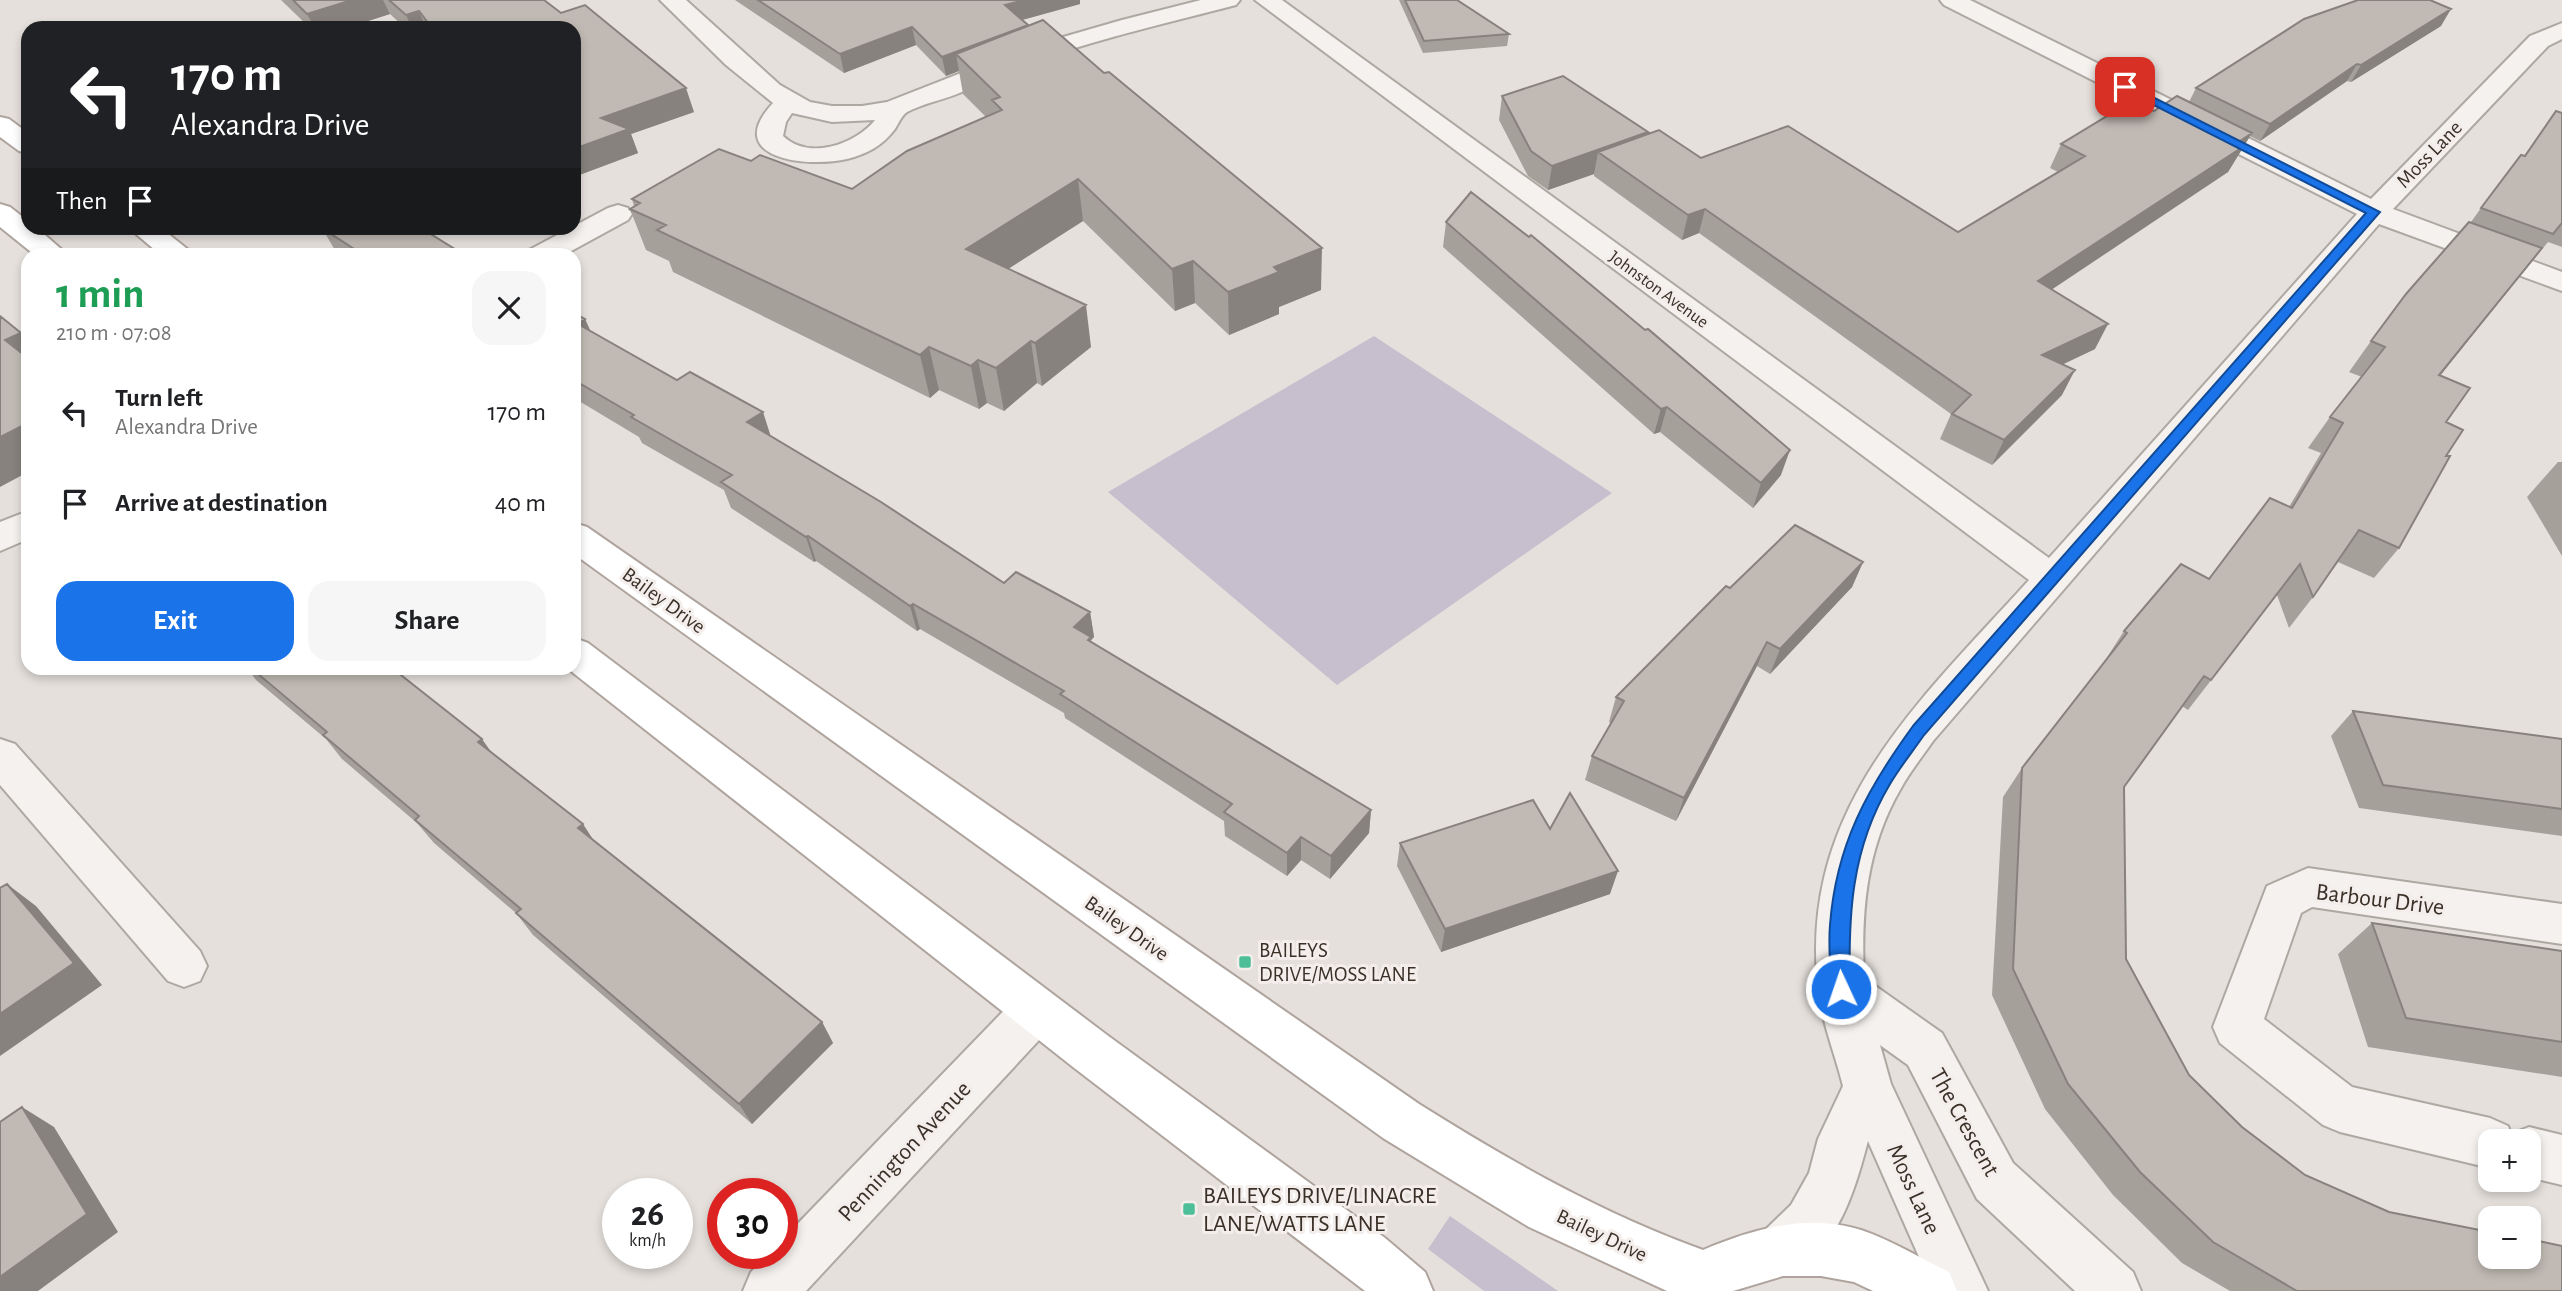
<!DOCTYPE html>
<html lang="en">
<head>
<meta charset="utf-8">
<style>
	body { margin:0; font-family:"Alegreya Sans",sans-serif; background:#f6f6f6; color:#202124; height:100vh; display:flex; flex-direction:column; font-size:26px; white-space:nowrap }
	* { box-sizing:border-box; margin:0 }
	p { font-size:23px; color:#757577 }
	.icon { flex:none; width:38px; height:38px; fill:none; stroke:currentColor; stroke-width:2; stroke-linecap:round; stroke-linejoin:round }
	.map { position:relative; flex:1; overflow:hidden }
	.drawer { position:absolute; left:21px; top:248px; width:560px; height:427px; display:flex; flex-direction:column; background:#fff; border-radius:21px; box-shadow:0 4px 10px #0003 }
	.drawer>* { flex:none }
	.guide { position:absolute; left:21px; top:21px; width:560px; height:214px; border-radius:21px; box-shadow:0 4px 10px #0003; background:#202124; color:#fff; overflow:hidden }
	.buttons { position:absolute; left:2478px; top:1129px; display:grid; gap:14px }
	.buttons a { display:grid; place-items:center; width:63px; height:63px; border-radius:14px; background:#fff; box-shadow:0 4px 10px #0003; font-size:35px }
	.speed { position:absolute; left:602px; top:1178px; display:flex; gap:14px; font-size:35px; font-weight:700; text-align:center }
	.speed>* { display:grid; place-content:center; width:91px; height:91px; border-radius:50%; background:#fff; box-shadow:0 4px 10px #0003; line-height:1 }
	.speed small { font-size:18px; font-weight:400 }
	.speed .limit { border:10px solid #d22; background:#fff; color:#111 }
	.pin { position:absolute; display:grid; place-items:center; width:60px; height:60px; color:#fff; margin:-30px; border-radius:14px; box-shadow:0 4px 10px #0006 }
	.me { position:absolute; width:77px; margin:-38px; rotate:357deg; stroke-linejoin:round; filter:drop-shadow(0 0 5px #0008) }
	.turn { display:flex; align-items:center; gap:24px; height:147px; padding:0 35px; font-size:32px }
	.turn .icon { width:91px; height:91px; stroke-width:2.5 }
	.turn b { display:block; font-size:49px; line-height:60px }
	.then { display:flex; align-items:center; height:66px; padding:0 35px; background:#0003; gap:14px; font-size:26px }
	.round { display:grid; place-items:center; flex:none; width:74px; height:74px; border-radius:21px; background:#f6f6f6 }
	.summary { display:flex; align-items:center; justify-content:space-between; height:119px; padding:0 35px }
	h1 { font-size:42px; font-weight:700; line-height:52px; color:#1e9e55 }
	.action { display:flex; gap:14px; margin-top:auto; padding:14px 35px }
	.action a { flex:1; height:80px; border-radius:21px; background:#1a73e8; color:#fff; font-size:28px; font-weight:700; line-height:80px; text-align:center }
	.action a+a { background:#f6f6f6; color:#202124 }
	ul { padding:0; list-style:none }
	li { display:flex; align-items:center; gap:21px; height:91px; padding:0 35px }
	li div { flex:1 }
	li b { display:block; font-size:26px }
	li em { font-style:normal }
	.map>svg:first-child { display:block }
	.green { fill:#c7bece }
	.lines { fill:none; stroke-linecap:round; stroke-linejoin:round }
	.minor-casing { stroke:#aea8a2; stroke-width:4 }
	.major-casing { stroke:#afa49d; stroke-width:4 }
	.minor { fill:#f4f1ee; fill-rule:evenodd }
	.major { fill:#fff; fill-rule:evenodd }
	.wall { fill:#a6a09b }
	.shaded-wall { fill:#87827e }
	.building { fill:#c1bab4; stroke:#87827e; stroke-width:2 }
	.route { fill:#1a73e8; stroke:#114b97; stroke-width:2 }
	.poi-dot { fill:#4cbf98; stroke:#f3eeeb; stroke-width:2.5 }
	.labels { text-anchor:middle; stroke-width:6; stroke-linejoin:round; paint-order:stroke }
	.far-street-label { font-size:18px; fill:#3a3028; stroke:#f3eeeb }
	.street-label { font-size:21px; fill:#3a3028; stroke:#f3eeeb }
	.poi-label { font-size:21px; fill:#3a3028; stroke:#f3eeeb; text-anchor:start }
	.near-street-label { font-size:24px; fill:#3a3028; stroke:#f3eeeb }
	.near-poi-label { font-size:24px; fill:#3a3028; stroke:#f3eeeb; text-anchor:start }
</style>
</head>
<body>
<div class="map">
<svg width="2562" height="1291" viewBox="0 0 2562 1291">
	<rect width="100%" height="100%" fill="#e5e0dc"/>
	<path class="green" d="M1374,336l238,157 -275,192 -229,-193z
		M1450,1216l108,75h-74l-56,-42z"/>
	<g class="lines">
		<g class="minor-casing">
			<path id="minor" d="M660,0h26l94,85 30,17 22,4h30l25,-4 138,-54 97,-28 79,-20h39l-4,5c-65,17 -131,32 -195,54 -29,10 -56,23 -84,35 -15,6 -35,10 -50,18 -5,3 -9,12 -12,17 -13,17 -28,25 -48,30 -39,9 -126,0 -74,-56l-47,-38zM792,113l40,9 43,-2c-19,24 -66,41 -92,16l3,-14z
				M1255,0h27l767,558 308,-344 -413,-209 -4,-5h30l401,199 159,-163 32,-13v16l-14,7 -155,163 169,63v19l-183,-67 -446,517c-11,16 -24,32 -33,49 -34,59 -39,122 -36,188l78,55 71,130 120,109 8,19h-66l-98,-92 -69,-134 -28,-20 11,39 97,207h-54l-66,-150c-14,52 -31,113 -85,135l-19,-7 -7,-19 7,-19 27,-26 18,-32 9,-34 25,-53c-8,-32 -22,-66 -25,-99 -19,-180 101,-285 211,-407z
				M618,205l10,3 4,6 -4,6 -66,36h-37l4,-6 79,-42z
				M28,511v28l-28,12v-29z
				M0,739l15,5 185,207 7,15 -7,15 -16,6 -16,-6 -168,-196z
				M2308,868l254,36v40l-250,-37 -11,6 -37,106 88,68 138,31 18,8 3,8 18,-7 33,8v50l-33,-8v-36h-39v27l-150,-36 -17,-7 -103,-82 -7,-16 54,-141z
				M1036,988l17,7 6,15 -6,15 -247,266h-63l8,-19 19,-19h12v-13l237,-245z"/>
		</g>
		<g class="major-casing">
			<path id="major" d="M0,117l9,2 19,14v20l-9,-2 -19,-14z
				M0,204l10,3 18,14v7h9l32,28h-33l-36,-29z
				M129,228h32l35,28h-34z
				M574,523l13,4 832,577c91,57 183,110 284,146 50,-21 104,-37 158,-20 30,10 59,28 88,42l8,19h-84l-19,-9 -33,-6h-38l-50,15h-66l-138,-64 -146,-89 -809,-584z
				M574,638l14,5 519,392 278,203 40,34 8,19h-68l-292,-224 -506,-399h7z"/>
		</g>
		<use href="#minor" class="minor"/>
		<use href="#major" class="major"/>
	</g>
	<path class="wall" d="M281,0h263l150,112 -63,22 7,19 -64,24v-149h-169l-15,-14 -44,14h-36z
		M735,0h345v4l-59,16 300,270 -42,17v7l-50,21 -34,-32 -20,8 -92,-90 -75,47 83,79 -49,39 -5,-3 -33,28 -17,-8 -8,6 -40,-19 -9,8 -257,-126 -4,-11 -23,-11 -16,-41 4,-3 -2,-7 119,-38 101,28 134,-72 -23,-23 -4,-23 -13,5 -30,-31 -72,28z
		M1399,0h58l52,34 -2,12 -84,7z
		M2441,26l-90,56 -4,-1 -87,60 -10,-5 -22,36 -176,117 43,60 -32,15 -1,31 -70,70 -52,-26 11,-25 -252,-181 -17,7 -88,-64v-2l-46,16 -20,-14 -29,-56 3,-24 146,36v2l53,24 257,74 100,-60 -8,-4 11,-24 93,-33 35,-9 7,-14z
		M2556,111l6,2v134l-14,-5 -108,133 6,47v34l-47,92 -25,30 -36,-16 -25,35 -24,31 -12,-33 -89,115 -6,-4 -58,81 2,172 63,116 53,52 63,48 257,116h-332l-48,-28 -69,-68 -68,-86 -53,-114 11,-198 19,-29 82,-106 20,-31 85,-52 80,-72 32,-54 -13,-5 22,-31 32,-40 -13,-5 22,-31 100,-119 10,-14 43,-52z
		M1446,222l335,253 -28,33 -93,-76 -6,2 -211,-187z
		M322,228l144,28h-125l-5,-4z
		M574,313l11,6 5,11 181,107 233,146 86,29 4,25 -3,3v2l280,168 -2,23 -39,46 -29,-19 -14,16 -62,-40 -1,-15 -159,-103 -1,-5 -144,-84 -3,2 -101,-70 -2,1 -83,-54 -7,-18 -82,-47 -3,-6 -65,-39z
		M2558,462h4v94l-35,-59z
		M1863,562l-11,25 -82,87 -13,-8 -81,155 -91,-41 7,-24 19,-33 -2,-1 7,-25 114,-109z
		M247,668h146l199,171 230,183 11,21 -81,81 -219,-189 -17,-22 -82,-70 -17,-20 -75,-64 -16,-20 -70,-59z
		M2353,711l209,28v97l-203,-28 -28,-72z
		M1550,829l60,65 -169,58 -44,-86 3,-23z
		M2372,923l190,28v126l-194,-30 -30,-93z"/>
	<path class="shaded-wall" d="M352,0h31l7,14 -44,14h-31l-8,-14z
		M1025,0h55v4l-72,20 -3,-19z
		M2451,9l-10,17 -90,56 10,-17z
		M419,11l7,17h-14l-6,-13z
		M1028,25l-72,29 3,17 -13,5 -4,-19z
		M912,27l4,18 -72,28 -4,-19z
		M2357,64l-10,17 -87,60 10,-17z
		M686,88l8,24 -63,22 7,19 -64,24v-28l27,-31z
		M1648,132l-5,24 -45,-4 -4,22 -46,16 4,-24z
		M2252,133l-24,39 -201,134 11,-25z
		M1078,179l5,42 -109,70 -8,-42z
		M1705,209l-6,24 -17,7 6,-25z
		M1322,248l-1,42 -42,17v7l-50,21 -1,-43 46,-25z
		M2542,248l-24,30 -102,128 23,-31z
		M1193,261l2,42 -20,8 -3,-42z
		M1086,305l5,42 -49,39 -7,-43z
		M585,319l11,25 -18,-20z
		M2108,324l-13,25 -65,31 12,-25z
		M21,333l7,9v26l-23,-28z
		M1031,341l6,42 -33,28 -8,-43z
		M929,347l10,43 -9,8 -10,-43z
		M978,360l9,43 -8,6 -8,-43z
		M2075,370l-13,25 -70,70 12,-25z
		M1667,407l-7,25 -6,2 7,-25z
		M763,412l8,25 -24,-15z
		M28,423v49l-28,15v-50z
		M1790,450l-9,25 -28,33 8,-25z
		M808,536l8,25 -2,1 -8,-25z
		M1863,562l-11,25 -82,87 10,-25z
		M913,604l7,25 -3,2 -7,-25z
		M1090,612l4,25 -3,3 3,22 -20,-35z
		M1767,642l-10,24 -81,155 8,-23z
		M482,739l17,24 -21,-21z
		M1371,810l-2,23 -39,46 1,-23z
		M583,824l15,23 -20,-19z
		M1301,837v23l-14,16v-23z
		M1618,871l-8,23 -169,58 4,-23z
		M7,884l29,22 66,79 -102,71v-42z
		M822,1022l11,21 -81,81 -13,-20z
		M22,1107l32,20 64,105 -80,59h-38v-14z"/>
	<path class="building" d="M293,0h59l-45,14z
		M389,0h155l17,13 24,-8 101,83 -85,30 28,11 -55,20v-121h-142l-13,-17 -13,4z
		M758,0h267l-20,5 23,20 -86,32 -30,-30 -72,27z
		M1405,0h52l52,34 -85,7z
		M2358,0h72l21,9 -90,56 -4,-1 -87,60 -74,-36 108,-69z
		M1043,20l61,53 5,-1 213,176 -48,19 5,5 -51,20 -35,-31 -21,8 -94,-90 -112,70 120,56 -51,38 -4,-2 -35,27 -18,-8 -7,6 -42,-19 -9,8 -263,-125 9,-5 -36,-16 10,-6 -8,-4 87,-50 32,12 9,-6 92,34 55,-38 95,-41 -10,-10 8,-3 -44,-43z
		M1563,76l85,56 -96,34 -21,-15 -29,-55z
		M2177,96l75,37 -18,12 7,3 -203,133 70,43 -66,31 33,15 -71,70 -52,-26 19,-19 -266,-186 -17,6 -90,-63 61,-22 42,28 87,-32 170,106 127,-76 -24,-12 71,-43 22,10z
		M2556,111l6,2v110l-9,11 -72,-26 40,-53 4,1z
		M1471,192l58,45 2,-2 114,95 3,-1 142,121 -29,33 -94,-76 -6,2 -215,-187z
		M2469,222l73,26 -103,127 31,13 -24,34 17,8 -17,26h4l-51,92 -40,-18 -46,67 -13,-33 -89,116 -7,-4 -80,111 2,172 63,116 53,52 63,48 84,37 101,20v24h39v-17l33,7v45h-265l-84,-49 -73,-70 -72,-88 -55,-115 9,-201 105,-135 -3,-2 57,-67 28,15 61,-81 22,10 51,-85 -13,-6 55,-70 -14,-6 35,-47z
		M322,228h99l45,28h-101z
		M574,313l11,6 -7,5 99,56 13,-8 73,40 -16,10 134,80 123,81 12,-11 74,40 -16,15 17,10 -3,3 283,170 -40,46 -30,-19 -14,16 -63,-41 8,-8 -172,-110 4,-3 -151,-87 -3,2 -102,-70 -2,1 -85,-55 11,-7 -101,-58 3,-2 -60,-35z
		M0,316l21,17 -16,7 23,18v65l-28,14z
		M1795,525l68,37 -83,87 -13,-7 -83,156 -92,-42 32,-55 -8,-4 110,-111 4,2z
		M251,668h141l90,71 -4,3 105,82 -5,4 244,194 -83,82 -223,-191 5,-4 -106,-89 4,-4 -96,-81 4,-3z
		M2353,711l209,28v70l-179,-24z
		M1570,793l48,78 -173,58 -45,-86 133,-43 17,29z
		M7,884l67,79 -74,51v-126z
		M2372,923l190,28v91l-156,-24z
		M22,1107l65,107 -87,63v-155z"/>
	<path class="route" d="M2122,85h7l251,127 -456,523c-11,16 -24,32 -34,49 -39,65 -42,132 -40,205l-3,7 -6,2 -7,-2 -3,-7c0,-21 -3,-43 -1,-64 6,-80 37,-136 83,-199l453,-513 -244,-124z"/>
	<g class="poi-dot">
		<rect x="1238" y="955" width="14" height="14" rx="3.5"/>
		<rect x="1182" y="1202" width="14" height="14" rx="3.5"/>
	</g>
	<g class="labels">
		<g class="far-street-label">
			<text transform="translate(1659 289) rotate(36)" y="6">Johnston Avenue</text>
		</g>
		<g class="street-label">
			<text transform="translate(2429 154) rotate(-46)" y="7">Moss Lane</text>
			<text transform="translate(664 600) rotate(36)" y="7">Bailey Drive</text>
			<text transform="translate(1127 928) rotate(35)" y="7">Bailey Drive</text>
			<text transform="translate(1602 1235) rotate(25)" y="7">Bailey Drive</text>
		</g>
		<g class="poi-label">
			<text x="1259" y="957">BAILEYS<tspan x="1259" dy="24">DRIVE/MOSS LANE</tspan></text>
		</g>
		<g class="near-street-label">
			<text transform="translate(2380 899) rotate(7)" y="8">Barbour Drive</text>
			<text transform="translate(1965 1122) rotate(61)" y="8">The Crescent</text>
			<text transform="translate(904 1151) rotate(-47)" y="8">Pennington Avenue</text>
			<text transform="translate(1914 1189) rotate(65)" y="8">Moss Lane</text>
		</g>
		<g class="near-poi-label">
			<text x="1203" y="1203">BAILEYS DRIVE/LINACRE<tspan x="1203" dy="28">LANE/WATTS LANE</tspan></text>
		</g>
	</g>
</svg>
<div class="buttons">
<a>+</a>
<a>−</a>
</div>
<div class="speed"><div>26<small>km/h</small></div><div class="limit">30</div></div>
<div class="pin" style="left:2125px;top:87px;background:#d93025"><svg class="icon" aria-label="arrive" viewBox="0 0 24 24"><path d="M6 21V4h12l-3 4 3 4H6"/></svg></div>
<svg class="me" style="left:1841px;top:989px" viewBox="-20 -20 40 40"><circle r="17" fill="#1a73e8" stroke="#fff" stroke-width="3"/><path d="M0-11L8 9 0 5-8 9z" fill="#fff"/></svg>
<div class="guide">
<div class="turn"><svg class="icon" aria-label="left" viewBox="0 0 24 24"><path d="M17 20v-9H6M10 6l-5 5 5 5"/></svg><div><b>170 m</b>Alexandra Drive</div></div>
<div class="then">Then<svg class="icon" aria-label="arrive" viewBox="0 0 24 24"><path d="M6 21V4h12l-3 4 3 4H6"/></svg></div>
</div>
<section class="drawer">
<div class="summary"><div><h1>1 min</h1><p>210 m · 07:08</p></div><a class="round"><svg class="icon" aria-label="close" viewBox="0 0 24 24"><path d="M6 6l12 12M18 6L6 18"/></svg></a></div>
<ul>
<li><svg class="icon" aria-label="left" viewBox="0 0 24 24"><path d="M17 20v-9H6M10 6l-5 5 5 5"/></svg><div><b>Turn left</b><p>Alexandra Drive</p></div><em>170 m</em></li>
<li><svg class="icon" aria-label="arrive" viewBox="0 0 24 24"><path d="M6 21V4h12l-3 4 3 4H6"/></svg><div><b>Arrive at destination</b></div><em>40 m</em></li>
</ul>
<div class="action"><a>Exit</a><a>Share</a></div>
</section>
</div>
</body>
</html>
